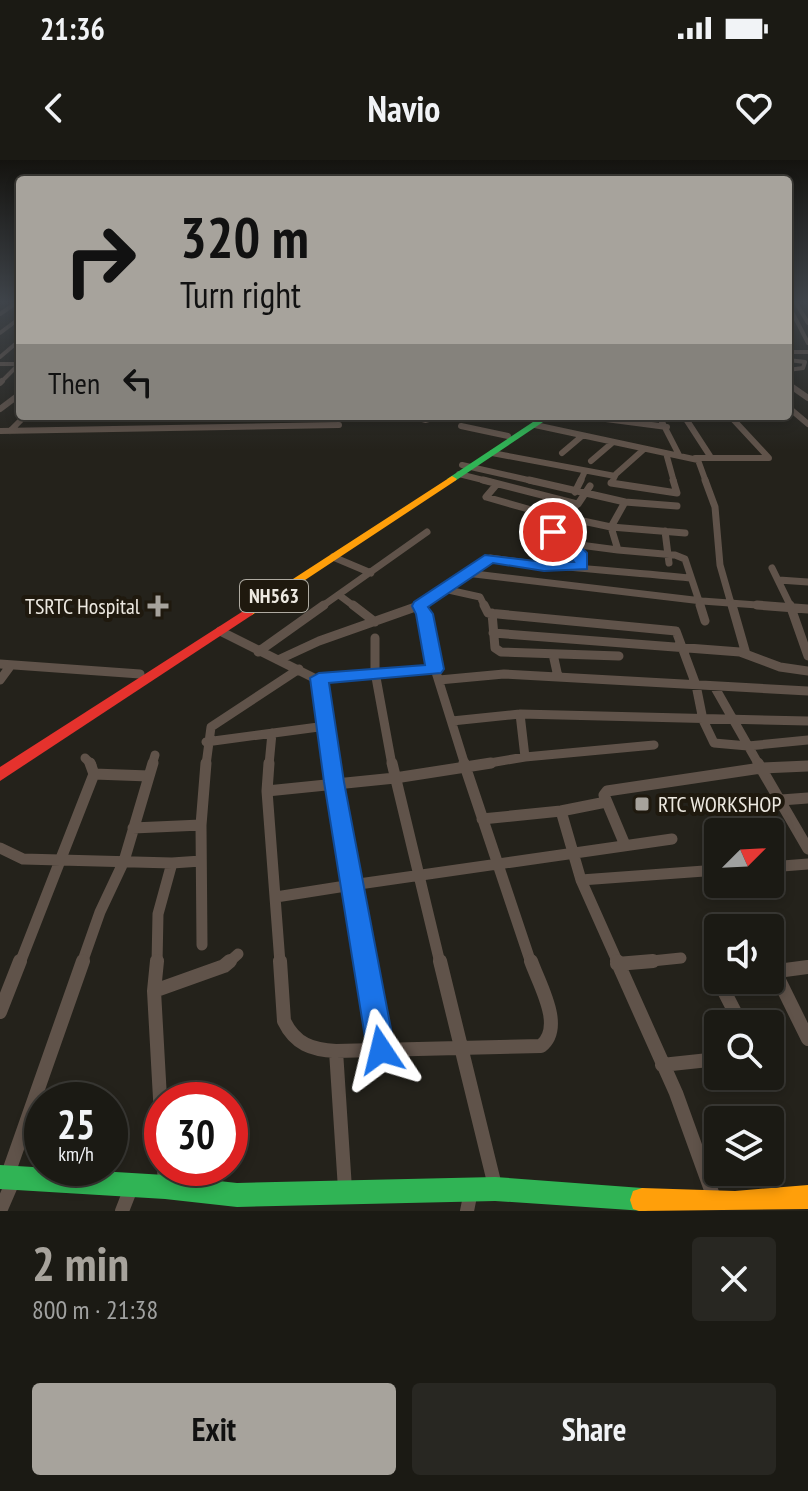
<!DOCTYPE html>
<html lang="en">
<head>
<meta charset="utf-8">
<style>
	body { margin:0; font-family:"PT Sans Narrow",sans-serif; background:#282722; color:#f1f3f6; height:100vh; display:flex; flex-direction:column; font-size:30px; white-space:nowrap }
	* { box-sizing:border-box; margin:0 }
	p { font-size:26px; color:#a0a1a0 }
	.icon { flex:none; width:44px; height:44px; fill:none; stroke:currentColor; stroke-width:2; stroke-linecap:round; stroke-linejoin:round }
	.map { position:relative; height:1051px; overflow:hidden }
	.panel { display:flex; flex-direction:column; background:#1b1a14; flex:1 }
	.panel>* { flex:none }
	.top-card { position:absolute; left:16px; top:16px; width:776px; height:244px; border-radius:8px; box-shadow:0 4px 12px #0003,0 0 0 2px #393834; background:#a7a39c; color:#111; overflow:hidden }
	.needle { width:52px; rotate:66deg }
	.controls { position:absolute; left:704px; top:658px; display:grid; gap:16px }
	.controls a { display:grid; place-items:center; width:80px; height:80px; border-radius:8px; background:#1b1a14; box-shadow:0 4px 12px #0003,0 0 0 2px #393834; font-size:40px }
	.speed { position:absolute; left:24px; top:922px; display:flex; gap:16px; font-size:40px; font-weight:700; text-align:center }
	.speed>* { display:grid; place-content:center; width:104px; height:104px; border-radius:50%; background:#1b1a14; box-shadow:0 4px 12px #0003,0 0 0 2px #393834; line-height:1 }
	.speed small { font-size:20px; font-weight:400 }
	.speed .limit { border:12px solid #d22; background:#fff; color:#111 }
	.pin { position:absolute; display:grid; place-items:center; width:68px; height:68px; color:#fff; margin:-34px; border:4px solid #fff; border-radius:50%; box-shadow:0 2px 8px #0007 }
	.me { position:absolute; width:88px; margin:-44px; rotate:350deg; stroke-linejoin:round; filter:drop-shadow(0 0 6px #0008) }
	.turn { display:flex; align-items:center; gap:28px; height:168px; padding:0 32px; font-size:36px }
	.turn .icon { width:104px; height:104px; stroke-width:2.5 }
	.turn b { display:block; font-size:56px; line-height:68px }
	.then { display:flex; align-items:center; height:76px; padding:0 32px; background:#0003; gap:16px; font-size:30px }
	.round { display:grid; place-items:center; flex:none; width:84px; height:84px; border-radius:8px; background:#282722 }
	.overview { display:flex; align-items:center; justify-content:space-between; height:136px; padding:0 32px }
	h1 { font-size:48px; font-weight:700; line-height:60px; color:#a7a39c }
	.cta { display:flex; gap:16px; margin-top:auto; padding:16px 32px }
	.cta a { flex:1; height:92px; border-radius:8px; background:#a7a39c; color:#111; font-size:32px; font-weight:700; line-height:92px; text-align:center }
	.cta a+a { background:#282722; color:#f1f3f6 }
	.status { display:flex; justify-content:space-between; align-items:center; height:56px; padding:0 40px; background:#1b1a14; direction:ltr }
	.status svg { height:22px; fill:currentColor }
	header { display:flex; justify-content:space-between; align-items:center; height:104px; padding:0 32px; background:#1b1a14; font-size:36px; font-weight:700 }
	.map>svg:first-child { display:block }
	.lines { fill:none; stroke-linecap:round; stroke-linejoin:round }
	.street-far5 { stroke:#60534a; stroke-width:4 }
	.street-far4 { stroke:#60534a; stroke-width:6 }
	.street-far3 { stroke:#60534a; stroke-width:7 }
	.street-far2 { stroke:#60534a; stroke-width:9 }
	.street-far1 { stroke:#60534a; stroke-width:11 }
	.street { stroke:#60534a; stroke-width:14 }
	.fast { fill:#30b455; fill-rule:evenodd }
	.slow { fill:#ff9f0a; fill-rule:evenodd }
	.jam { fill:#e5322d; fill-rule:evenodd }
	.route { fill:#1a73e8; stroke:#114b97; stroke-width:2 }
	.poi-dot { fill:#a7a39c; stroke:#1f190e; stroke-width:3 }
	.labels { text-anchor:middle; stroke-width:8; stroke-linejoin:round; paint-order:stroke }
	.shield { fill:#1f190e; stroke:#afaba2; stroke-width:2 }
	.shield-label { font-size:20px; font-weight:bold; fill:#ede9e1 }
	.poi-label { font-size:22px; fill:#ede9e1; stroke:#1f190e; text-anchor:end }
</style>
</head>
<body>
<div class="status"><b>21:36</b><svg viewBox="0 0 49 12"><path d="M0 12V9h3v3zM5 12V6h3v6zM10 12V3h3v9zM15 12V0h3v12zM26 1h20v11H26zM47 4h2v5h-2z"/></svg></div>
<header><svg class="icon" aria-label="back" viewBox="0 0 24 24"><path d="M15 5l-7 7 7 7"/></svg>Navio<svg class="icon" aria-label="heart" viewBox="0 0 24 24"><path d="M12 20l-8-8c-3-5 5-10 8-4 3-6 11-1 8 4z"/></svg></header>
<div class="map">
<svg width="808" height="1051" viewBox="0 0 808 1051">
	<rect width="100%" height="100%" fill="#24221b"/>
	<g class="lines">
		<path class="street-far5" d="M796,143l12,20
			M788,144l20,39
			M0,154l16,-11
			M0,173l20,-15
			M788,192h20
			M0,197l20,-17
			M788,200l17,2 -2,6 -15,2
			M0,204h20
			M0,223l20,-20"/>
		<path class="street-far4" d="M0,223l2,-2
			M788,224l20,14
			M788,247l20,17
			M0,249l20,-15
			M412,256l14,4 13,-4
			M583,256l84,11
			M659,256l20,39
			M684,256l26,40
			M535,265l163,35 8,22
			M461,266l47,10
			M0,271l339,-6
			M10,271l15,-15
			M492,293l123,23
			M562,293l20,-17
			M666,293l8,29
			M695,298h74l-39,-42
			M591,301l21,-18
			M462,305l75,17
			M459,314l32,8
			M580,322l5,-11
			M612,322l4,-8 27,-24"/>
		<path class="street-far3" d="M483,320l94,24
			M705,320l10,27 5,58 12,42
			M611,323l66,10 -4,-13
			M497,324l-11,13 49,14 22,31 61,8 -7,-23 14,-25 -96,-22
			M575,332l6,-12
			M625,342l52,4
			M564,357l47,10 74,6
			M548,365l30,-21 12,-18
			M665,371l4,32
			M618,390l57,5 10,4 16,48
			M333,397l38,16
			M772,408l19,39
			M466,413l236,28 81,6
			M779,420l29,2
			M444,429l36,8 5,10
			M339,435l16,12
			M321,447l106,-75
			M417,447l73,-49c66,10 133,13 200,20"/>
		<path class="street-far2" d="M353,445l22,17
			M484,445l4,8 188,18 20,54 7,35 11,23 34,3 60,-6
			M700,445l5,16
			M732,445l14,49
			M757,445l51,4
			M790,445l18,51
			M420,446l5,8 10,55 30,96
			M492,453l3,35 6,4 118,4
			M220,471l102,51 10,83
			M493,473l247,19 40,15 28,4
			M375,478v34l17,93
			M258,492l66,-47
			M553,494l5,23
			M278,500l41,-19 102,-36
			M0,504l140,10
			M319,518l116,-9
			M0,520l11,-15
			M439,520l65,-6 304,17
			M714,526l45,79
			M452,561l68,-7 288,7
			M206,582l120,-16
			M525,597l129,-12
			M85,598l7,7
			M152,605l3,-10
			M206,605l5,-38 88,-58
			M269,605l3,-32
			M478,605l47,-8 -5,-43"/>
		<path class="street-far1" d="M269,603l-2,28 13,172
			M392,603l48,200
			M464,603l67,200
			M758,603l50,86
			M94,614l55,2
			M267,631l128,-13 96,-15
			M781,640l27,-2
			M561,651l20,69 37,83
			M482,659l79,-8 45,-9
			M133,668l68,-3
			M625,685l-21,-50 3,-4 154,-23 47,-2
			M0,688l23,11 149,4 -14,51 -1,49
			M172,703l29,-2
			M770,707l38,-3
			M581,720l137,-10
			M276,737l76,-12 -20,-122
			M202,785l-1,-120 5,-62
			M20,803l74,-189 -4,-11
			M82,803l18,-51 24,-51 29,-98
			M228,803l10,-9
			M366,803l-14,-78 320,-46
			M632,803l49,-5"/>
		<path class="street" d="M157,801l-3,30 8,143
			M280,801l4,60c11,23 28,29 52,30l9,138
			M365,801l16,89
			M440,801l55,225
			M617,801l59,132 39,108
			M617,804l36,-3
			M770,812l38,-5
			M775,812l33,67
			M723,820v9l18,35
			M154,831l70,-25 6,-5
			M0,852l20,-51
			M336,891l205,-5c24,-19 -2,-62 -10,-85
			M662,905l56,-6
			M164,1008l1,19
			M8,1014l75,-213
			M0,1051l13,-30
			M122,1051l9,-23
			M467,1051l4,-20"/>
		<path class="fast" d="M542,256h10l-97,65 -8,-2z
			M0,1005l165,10 72,8 258,-6 147,11 9,3 3,9 -3,9 -6,2 -150,-10 -258,6 -72,-8 -165,-10z"/>
		<path class="slow" d="M452,316l5,3 -2,2 -203,134 -4,1 -6,-4z
			M808,1025v24l-169,2 -6,-2 -3,-9 3,-9 9,-3 93,3z"/>
		<path class="jam" d="M248,448l6,4 -2,3 -252,166v-14z"/>
	</g>
	<linearGradient id="sky" x2="0" y2="1"><stop stop-color="#14130f"/><stop offset="0.49" stop-color="#3f444a"/><stop offset="1" stop-color="#3f444a" stop-opacity="0"/></linearGradient>
	<rect width="808" height="290" fill="url(#sky)"/>
	<path class="route" d="M553,368l5,1 5,10 14,4 10,10v16l-43,2 -51,-8 -65,44 5,7 11,55 -3,4 -112,10 15,99 51,268 -4,9 -10,4 -10,-4 -4,-9 -43,-268 -14,-104 9,-5 106,-8 -9,-51 -4,-8 2,-4 71,-47 59,7h30l-8,-13 -16,-7 -4,-10z"/>
	<g class="poi-dot">
		<path d="M154 434h8v8h8v8h-8v8h-8v-8h-8v-8h8z"/>
		<rect x="634" y="636" width="16" height="16" rx="4"/>
	</g>
	<g class="labels">
		<rect class="shield" x="240" y="420" width="68" height="32" rx="6"/>
		<g class="shield-label">
			<text x="274" y="443">NH563</text>
		</g>
		<g class="poi-label">
			<text x="140" y="454">TSRTC Hospital</text>
			<text x="658" y="652" text-anchor="start">RTC WORKSHOP</text>
		</g>
	</g>
</svg>
<div class="controls">
<a><svg class="needle" viewBox="-14 -14 28 28"><path d="M0-13l5 13h-10z" fill="#e53935"/><path d="M0 13l5-13h-10z" fill="#a0a1a0"/></svg></a>
<a><svg class="icon" aria-label="sound" viewBox="0 0 24 24"><path d="M4 9h4l5-4v14l-5-4H4zM17 9q2 3 0 6"/></svg></a>
<a><svg class="icon" aria-label="search" viewBox="0 0 24 24"><circle cx="10" cy="10" r="6"/><path d="M15 15l6 6"/></svg></a>
<a><svg class="icon" aria-label="layers" viewBox="0 0 24 24"><path d="M12 4l9 5-9 5-9-5zM3 14l9 5 9-5"/></svg></a>
</div>
<div class="speed"><div>25<small>km/h</small></div><div class="limit">30</div></div>
<div class="pin" style="left:553px;top:372px;background:#d93025"><svg class="icon" aria-label="arrive" viewBox="0 0 24 24"><path d="M6 21V4h12l-3 4 3 4H6"/></svg></div>
<svg class="me" style="left:381px;top:890px" viewBox="-20 -20 40 40"><path d="M0-17L14 15 0 8-14 15z" fill="#1a73e8" stroke="#fff" stroke-width="4"/></svg>
<div class="top-card">
<div class="turn"><svg class="icon" aria-label="right" viewBox="0 0 24 24"><path d="M7 20v-9h11M14 6l5 5-5 5"/></svg><div><b>320 m</b>Turn right</div></div>
<div class="then">Then<svg class="icon" aria-label="left" viewBox="0 0 24 24"><path d="M17 20v-9H6M10 6l-5 5 5 5"/></svg></div>
</div>
</div>
<section class="panel">
<div class="overview"><div><h1>2 min</h1><p>800 m · 21:38</p></div><a class="round"><svg class="icon" aria-label="close" viewBox="0 0 24 24"><path d="M6 6l12 12M18 6L6 18"/></svg></a></div>
<div class="cta"><a>Exit</a><a>Share</a></div>
</section>
</body>
</html>
